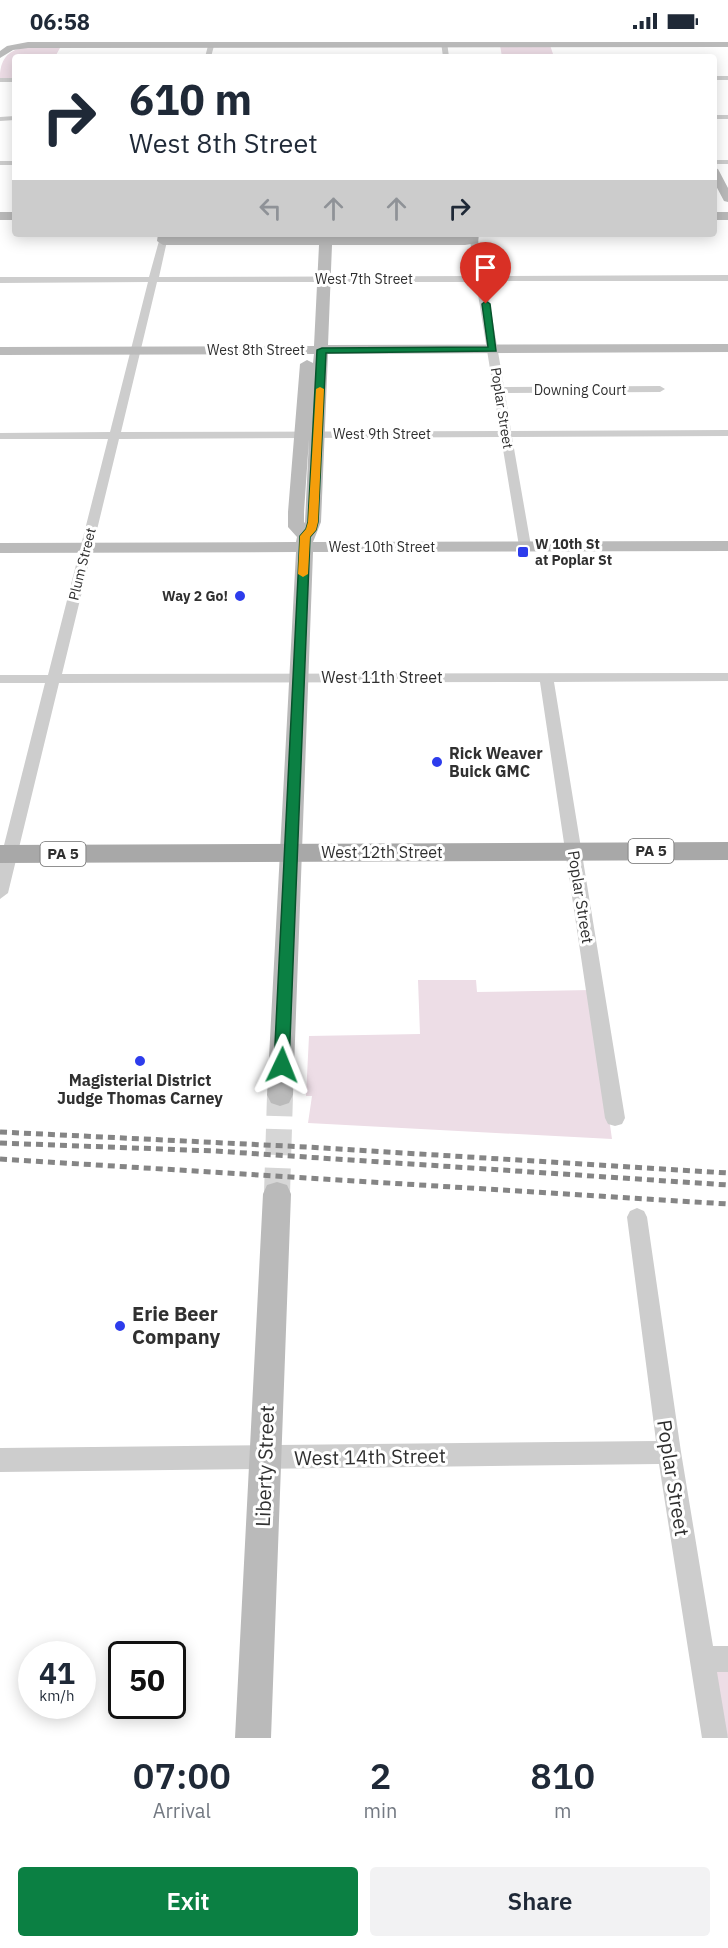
<!DOCTYPE html>
<html lang="en">
<head>
<meta charset="utf-8">
<style>
	body { margin:0; font-family:"IBM Plex Sans",sans-serif; background:#f2f2f3; color:#1f2937; height:100vh; display:flex; flex-direction:column; font-size:22px; white-space:nowrap }
	* { box-sizing:border-box; margin:0 }
	p { font-size:20px; color:#747a83 }
	.icon { flex:none; width:33px; height:33px; fill:none; stroke:currentColor; stroke-width:2; stroke-linecap:round; stroke-linejoin:round }
	.map { position:relative; height:1696px; overflow:hidden }
	.sheet { display:flex; flex-direction:column; background:#fff; flex:1 }
	.sheet>* { flex:none }
	.hud { position:absolute; left:12px; top:12px; width:705px; height:183px; border-radius:6px; box-shadow:0 3px 15px #0003; background:#fff; color:#1f2937; overflow:hidden }
	.speed { position:absolute; left:18px; top:1599px; display:flex; gap:12px; font-size:30px; font-weight:700; text-align:center }
	.speed>* { display:grid; place-content:center; width:78px; height:78px; border-radius:50%; background:#fff; box-shadow:0 3px 15px #0003; line-height:1 }
	.speed small { font-size:15px; font-weight:400 }
	.speed .limit { border:3px solid #111; border-radius:9px; background:#fff; color:#111 }
	.pin { position:absolute; display:grid; place-items:center; width:51px; height:51px; color:#fff; margin:-62px -26px; border-radius:50% 50% 50% 0; rotate:-45deg; box-shadow:0 0 6px #0007 }
	.pin .icon { rotate:45deg }
	.me { position:absolute; width:66px; margin:-33px; rotate:2deg; stroke-linejoin:round; filter:drop-shadow(0 0 4px #0008) }
	.turn { display:flex; align-items:center; gap:21px; height:126px; padding:0 18px; font-size:27px }
	.turn .icon { width:78px; height:78px; stroke-width:2.5 }
	.turn b { display:block; font-size:42px; line-height:51px }
	.lanes { display:flex; align-items:center; height:57px; padding:0 18px; background:#0003; justify-content:center; gap:30px; direction:ltr }
	.lanes .off { opacity:.35 }
	.eta { display:flex; justify-content:space-evenly; align-items:center; height:102px; text-align:center }
	.eta b { font-size:36px; font-weight:600; line-height:42px }
	.cta { display:flex; gap:12px; margin-top:auto; padding:12px 18px }
	.cta a { flex:1; height:69px; border-radius:6px; background:#0b8043; color:#fff; font-size:24px; font-weight:600; line-height:69px; text-align:center }
	.cta a+a { background:#f2f2f3; color:#1f2937 }
	.status { display:flex; justify-content:space-between; align-items:center; height:42px; padding:0 30px; background:#fff; direction:ltr }
	.status svg { height:16px; fill:currentColor }
	.map>svg:first-child { display:block }
	.green { fill:#eddde6 }
	.lines { fill:none; stroke-linecap:round; stroke-linejoin:round }
	.secondary-tunnel { stroke:#d6d6d6; stroke-width:26; stroke-dasharray:26 13; stroke-linecap:butt }
	.street { fill:#cdcdcd; fill-rule:evenodd }
	.secondary { fill:#bababa; fill-rule:evenodd }
	.primary { fill:#a8a8a8; fill-rule:evenodd }
	.rail { stroke:#858585; stroke-width:5; stroke-dasharray:7 5; stroke-linecap:butt }
	.route { fill:#0b8043; stroke:#07532c; stroke-width:1.5 }
	.slow { fill:#f59e0b }
	.poi-dot { fill:#2d3cec; stroke:#fff; stroke-width:2 }
	.labels { text-anchor:middle; stroke-width:6; stroke-linejoin:round; paint-order:stroke }
	.far-street-label { font-size:14px; fill:#303030; stroke:#fff }
	.far-poi-label { font-size:14px; font-weight:bold; fill:#303030; stroke:#fff; text-anchor:start }
	.shield { fill:#fff; stroke:#6e6e6e; stroke-width:1.5 }
	.shield-label { font-size:15px; font-weight:bold; fill:#303030 }
	.street-label { font-size:16px; fill:#303030; stroke:#fff }
	.poi-label { font-size:16px; font-weight:bold; fill:#303030; stroke:#fff; text-anchor:start }
	.near-poi-label { font-size:20px; font-weight:bold; fill:#303030; stroke:#fff; text-anchor:start }
	.near-street-label { font-size:20px; fill:#303030; stroke:#fff }
</style>
</head>
<body>
<div class="status"><b>06:58</b><svg viewBox="0 0 49 12"><path d="M0 12V9h3v3zM5 12V6h3v6zM10 12V3h3v9zM15 12V0h3v12zM26 1h20v11H26zM47 4h2v5h-2z"/></svg></div>
<div class="map">
<svg width="728" height="1696" viewBox="0 0 728 1696">
	<rect width="100%" height="100%" fill="#fff"/>
	<path class="green" d="M500,3h50l4,12h-52z
		M61,4l-6,11h-40v21h-15c0,-36 30,-31 61,-32z
		M172,192h295l-4,4h-289z
		M418,938h58l1,12 114,-2 21,149 -304,-16 4,-27h-6l3,-60 111,-2z
		M702,1617h26v79z"/>
	<g class="lines">
		<path class="secondary-tunnel" d="M277,1152l3,-99"/>
		<path class="street" d="M209,0h6l-4,15h-6z
			M441,0h6l2,15h-6z
			M714,34h14v4h-14z
			M0,36h15v4h-15z
			M714,73h14v4h-14z
			M15,74v4l-15,1v-4z
			M714,118h14v4h-14z
			M0,119h15v4h-15z
			M474,195l4,3 7,36 243,-1v6h-242l18,106 156,-1 5,3 -5,3 -155,1 6,38 217,-1v6l-216,1 19,109 -6,4 -6,-4 -18,-109 -382,2 -57,235 666,-1v8l-174,1 71,436 -3,6 -7,2 -7,-2 -3,-6 -65,-436 -481,1 -51,210 -8,6v-38l45,-178h-45v-8h48l60,-236h-108v-6l110,-1 38,-150 -148,1v-6h149l10,-36 4,-3 4,3 -8,36 316,-1 -5,-36zM157,240h319l24,149 -379,1z
			M637,1166l7,3 3,6 34,235 32,194h15v26h-11l11,66h-26l-43,-274 -659,8v-24l656,-7 -29,-224 3,-6z"/>
		<path class="secondary" d="M28,0h700v5l-700,1 -15,2 -13,8v-7l7,-5z
			M714,126l4,1 10,19v14l-4,-1 -10,-19z
			M0,170h15v8h-15z
			M714,170h14v8h-14z
			M158,192h12v3h150v-3h12v3h133l2,-3h12l-1,9 -13,2h-133l-4,100 400,-1v8l-400,2 -7,168 -8,20 415,-1v10l-415,1 -20,543 -4,8 -9,3 -9,-3 -4,-8 29,-543 -296,1v-10l296,-1 1,-5 -9,-10v-15l12,-148 7,-4 6,3 1,-9 -314,1v-8l314,-1 5,-101h-156l-6,-4zM309,397l-4,83 -1,1v-11z
			M277,1140l10,3 4,9 -20,544h-36l28,-544 4,-9z"/>
		<path class="primary" d="M728,800v18l-728,3v-18z"/>
		<path class="rail" d="M0,1090l307,15 421,26
			M0,1101l215,8 513,34
			M0,1117l728,45"/>
	</g>
	<path class="route" d="M486,259l4,3 6,47 -170,2 -8,169 -2,8 -6,7 -21,528 -7,7 -8,-7 26,-529 6,-7 2,-7 9,-172 5,-2 166,-1 -6,-43z"/>
	<path class="slow" d="M320,345l4,2 -6,133 -2,8 -6,7 -2,37 -5,3 -5,-3 2,-38 6,-7 2,-7 8,-133z"/>
	<g class="poi-dot">
		<rect x="517" y="504" width="12" height="12" rx="3"/>
		<circle cx="240" cy="554" r="6"/>
		<circle cx="437" cy="720" r="6"/>
		<circle cx="140" cy="1019" r="6"/>
		<circle cx="120" cy="1284" r="6"/>
	</g>
	<g class="labels">
		<g class="far-street-label">
			<text x="364" y="242">West 7th Street</text>
			<text x="256" y="313">West 8th Street</text>
			<text x="580" y="353">Downing Court</text>
			<text transform="translate(502 366) rotate(81)" y="5">Poplar Street</text>
			<text x="382" y="397">West 9th Street</text>
			<text x="382" y="510">West 10th Street</text>
			<text transform="translate(82 522) rotate(-76)" y="5">Plum Street</text>
		</g>
		<g class="far-poi-label">
			<text x="535" y="507">W 10th St<tspan x="535" dy="16">at Poplar St</tspan></text>
			<text x="228" y="559" text-anchor="end">Way 2 Go!</text>
		</g>
		<g class="shield">
			<rect x="628.5" y="797" width="45" height="24" rx="4.5"/>
			<rect x="40.5" y="800" width="45" height="24" rx="4.5"/>
		</g>
		<g class="shield-label">
			<text x="651" y="814">PA 5</text>
			<text x="63" y="817">PA 5</text>
		</g>
		<g class="street-label">
			<text x="382" y="641">West 11th Street</text>
			<text x="382" y="816">West 12th Street</text>
			<text transform="translate(581 855) rotate(81)" y="6">Poplar Street</text>
		</g>
		<g class="poi-label">
			<text x="449" y="717">Rick Weaver<tspan x="449" dy="18">Buick GMC</tspan></text>
			<text x="140" y="1044" text-anchor="middle">Magisterial District<tspan x="140" dy="18">Judge Thomas Carney</tspan></text>
		</g>
		<g class="near-poi-label">
			<text x="132" y="1279">Erie Beer<tspan x="132" dy="23">Company</tspan></text>
		</g>
		<g class="near-street-label">
			<text transform="translate(370 1415) rotate(-1)" y="7">West 14th Street</text>
			<text transform="translate(265 1424) rotate(-88)" y="7">Liberty Street</text>
			<text transform="translate(673 1436) rotate(81)" y="7">Poplar Street</text>
		</g>
	</g>
</svg>
<div class="speed"><div>41<small>km/h</small></div><div class="limit">50</div></div>
<div class="pin" style="left:486px;top:262px;background:#d93025"><svg class="icon" aria-label="arrive" viewBox="0 0 24 24"><path d="M6 21V4h12l-3 4 3 4H6"/></svg></div>
<svg class="me" style="left:282px;top:1023px" viewBox="-20 -20 40 40"><path d="M0-17L14 15 0 8-14 15z" fill="#0b8043" stroke="#fff" stroke-width="4"/></svg>
<div class="hud">
<div class="turn"><svg class="icon" aria-label="right" viewBox="0 0 24 24"><path d="M7 20v-9h11M14 6l5 5-5 5"/></svg><div><b>610 m</b>West 8th Street</div></div>
<div class="lanes"><svg class="icon off" aria-label="left" viewBox="0 0 24 24"><path d="M17 20v-9H6M10 6l-5 5 5 5"/></svg><svg class="icon off" aria-label="ahead" viewBox="0 0 24 24"><path d="M12 20V5M6 11l6-6 6 6"/></svg><svg class="icon off" aria-label="ahead" viewBox="0 0 24 24"><path d="M12 20V5M6 11l6-6 6 6"/></svg><svg class="icon" aria-label="right" viewBox="0 0 24 24"><path d="M7 20v-9h11M14 6l5 5-5 5"/></svg></div>
</div>
</div>
<section class="sheet">
<div class="eta">
<div><b>07:00</b><p>Arrival</p></div>
<div><b>2</b><p>min</p></div>
<div><b>810</b><p>m</p></div>
</div>
<div class="cta"><a>Exit</a><a>Share</a></div>
</section>
</body>
</html>
